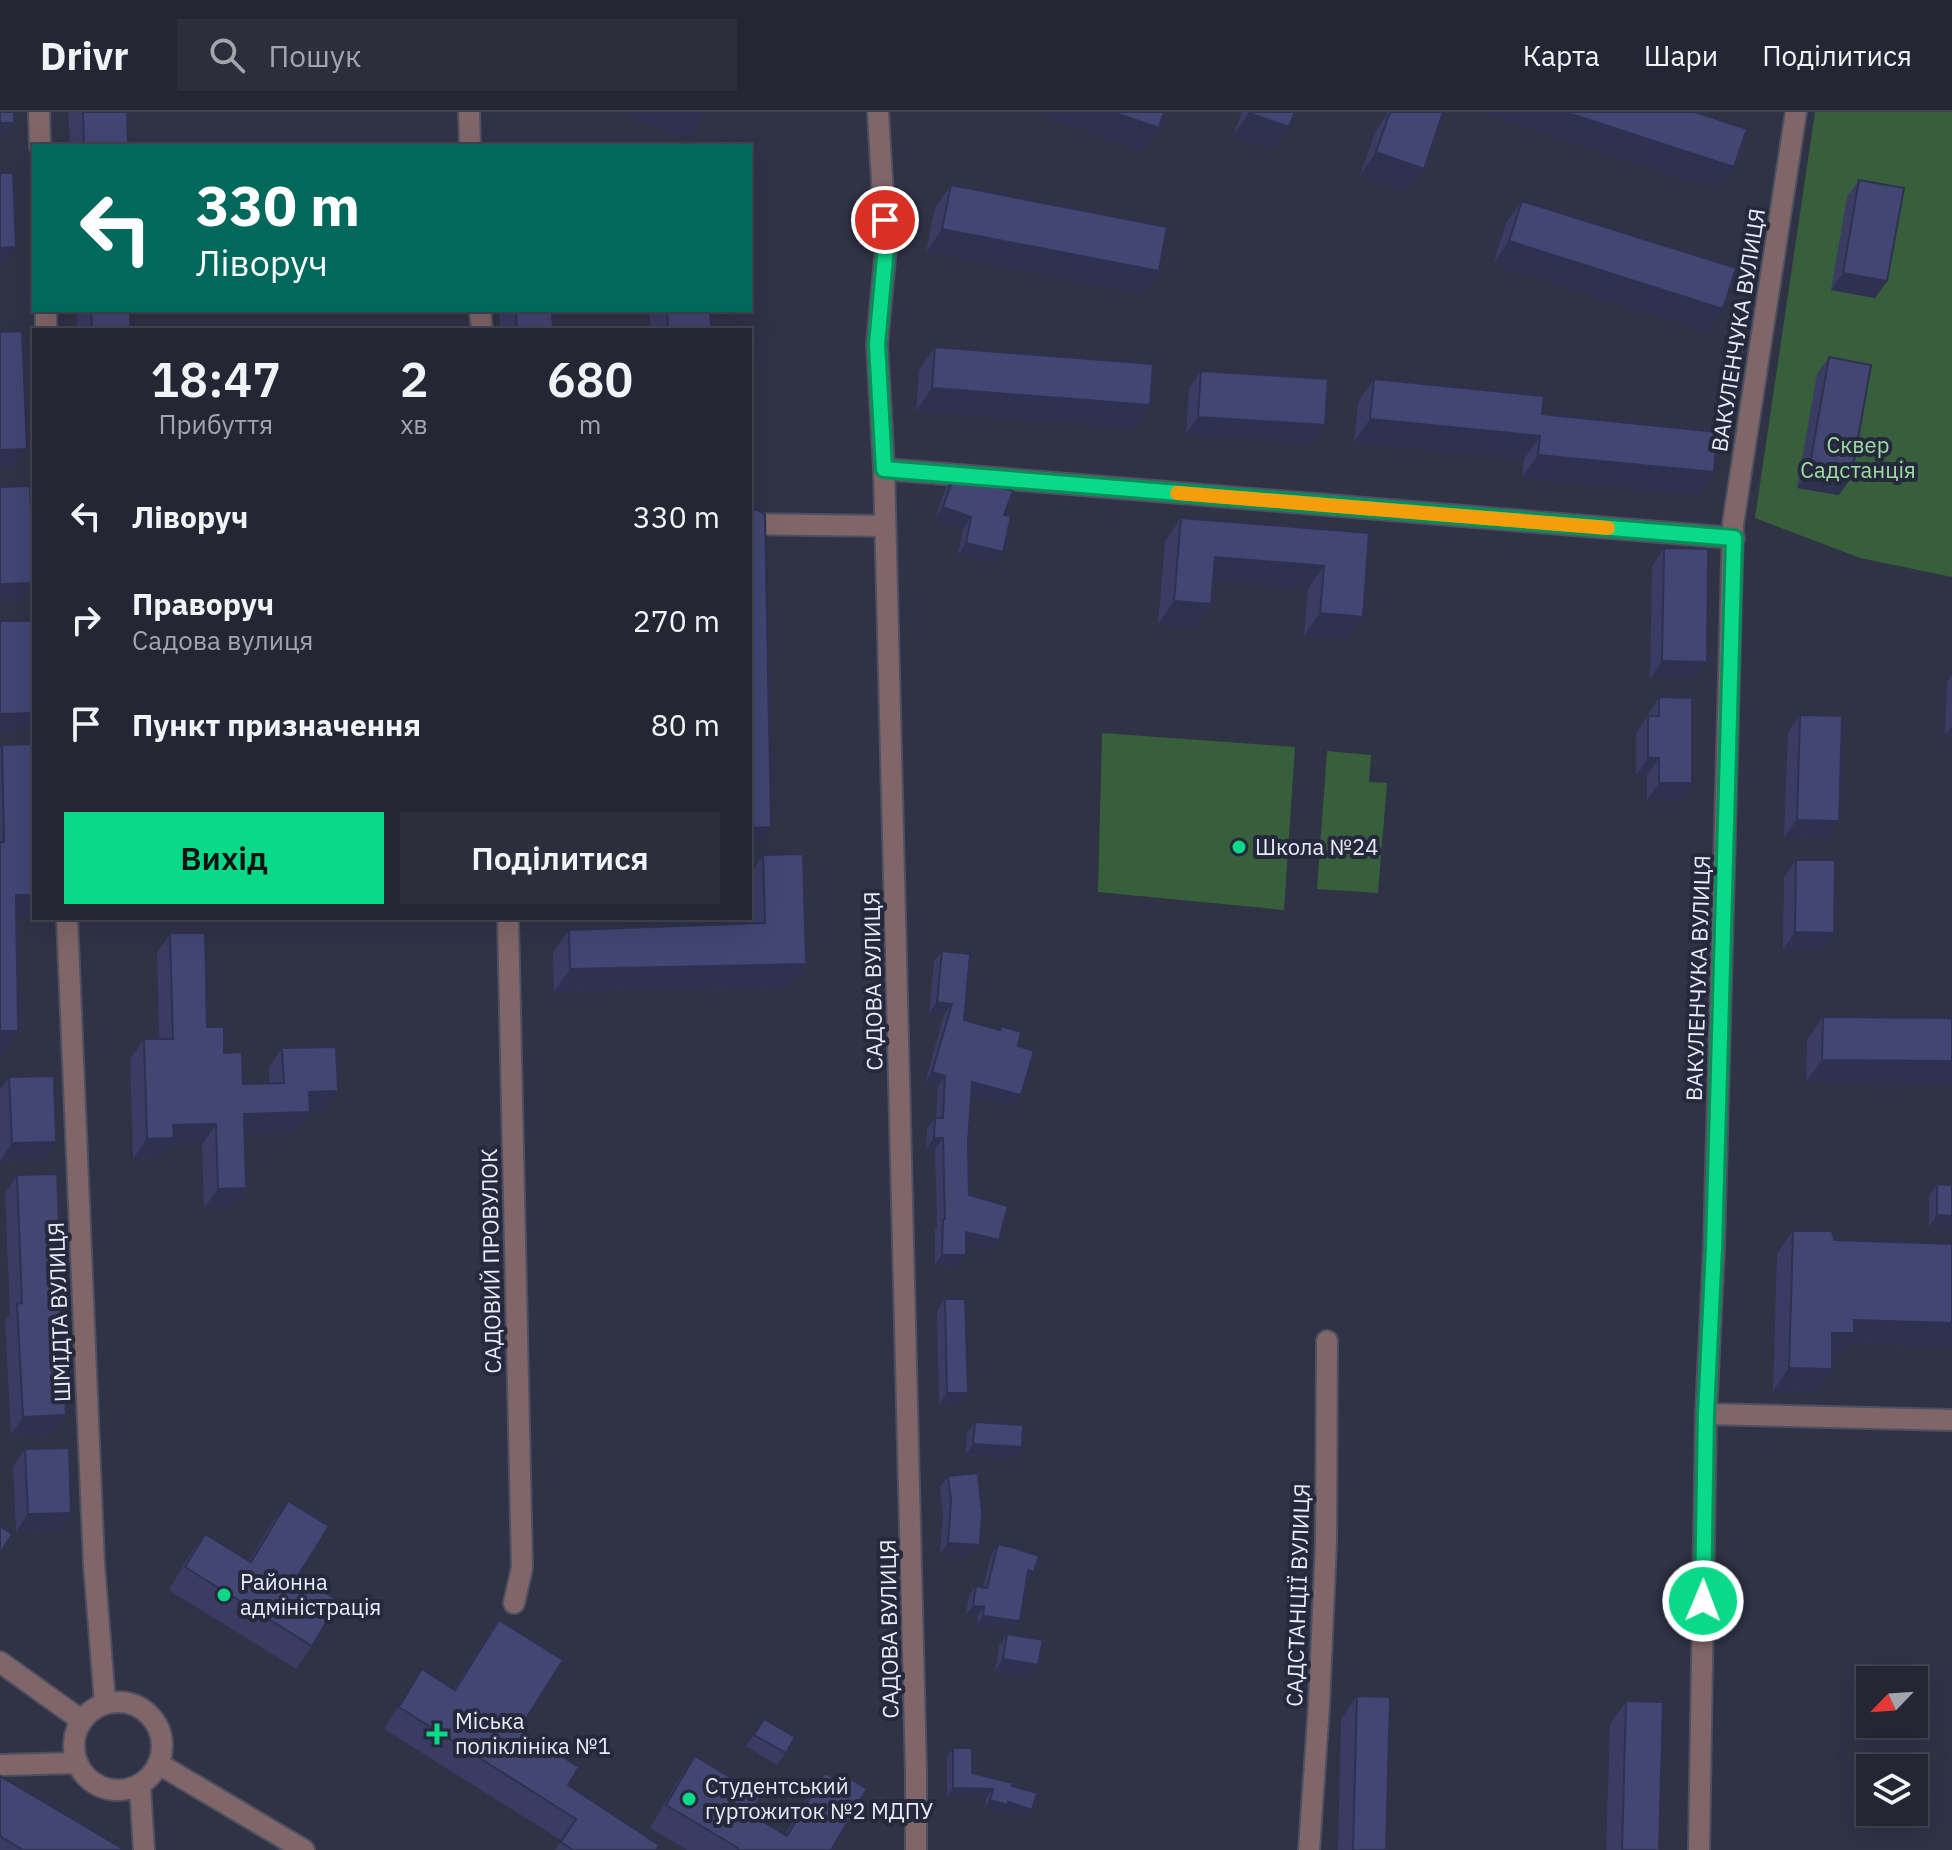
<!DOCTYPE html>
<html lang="uk">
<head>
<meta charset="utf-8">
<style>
	body { margin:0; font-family:"IBM Plex Sans",sans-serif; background:#2c2e3c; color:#f1f3f6; height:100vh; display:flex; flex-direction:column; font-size:30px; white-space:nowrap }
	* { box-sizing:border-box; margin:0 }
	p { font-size:26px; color:#a3a5ac }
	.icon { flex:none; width:44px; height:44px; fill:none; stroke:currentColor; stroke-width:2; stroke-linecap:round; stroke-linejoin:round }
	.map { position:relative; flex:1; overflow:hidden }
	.drawer { position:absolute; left:32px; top:216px; width:720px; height:592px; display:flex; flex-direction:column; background:#242634; border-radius:0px; box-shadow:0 8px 32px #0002,0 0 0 2px #41434f }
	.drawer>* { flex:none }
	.banner { position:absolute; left:32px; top:32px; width:720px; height:168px; border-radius:0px; box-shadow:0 8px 32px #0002,0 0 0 2px #41434f; background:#00695c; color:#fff; overflow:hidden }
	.needle { width:52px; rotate:245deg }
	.fabs { position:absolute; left:1856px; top:1554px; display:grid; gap:16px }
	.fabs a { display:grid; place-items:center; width:72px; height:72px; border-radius:0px; background:#242634; box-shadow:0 8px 32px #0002,0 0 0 2px #41434f; font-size:40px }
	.pin { position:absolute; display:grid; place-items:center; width:68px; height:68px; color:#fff; margin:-34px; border:4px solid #fff; border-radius:50%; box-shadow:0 2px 8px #0007 }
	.me { position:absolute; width:88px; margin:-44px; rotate:1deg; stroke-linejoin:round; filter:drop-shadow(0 0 6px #0008) }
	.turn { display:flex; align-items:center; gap:28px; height:168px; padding:0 32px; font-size:36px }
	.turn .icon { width:104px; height:104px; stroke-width:2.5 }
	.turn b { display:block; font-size:56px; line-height:68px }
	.eta { display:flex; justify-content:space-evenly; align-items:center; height:136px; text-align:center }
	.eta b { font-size:48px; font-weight:600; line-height:56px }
	.primary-button { display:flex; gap:16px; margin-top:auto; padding:16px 32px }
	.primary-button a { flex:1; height:92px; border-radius:0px; background:#0bd98a; color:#111; font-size:32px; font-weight:600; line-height:92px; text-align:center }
	.primary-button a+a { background:#2c2e3c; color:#f1f3f6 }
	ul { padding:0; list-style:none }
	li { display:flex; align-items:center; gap:24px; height:104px; padding:0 32px }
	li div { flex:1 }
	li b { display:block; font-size:30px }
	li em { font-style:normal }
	header { display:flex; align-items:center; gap:48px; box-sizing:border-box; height:112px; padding:0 40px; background:#242634; border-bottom:2px solid #41434f }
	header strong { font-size:38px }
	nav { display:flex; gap:44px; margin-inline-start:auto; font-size:28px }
	.search { width:560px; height:72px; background:#2c2e3c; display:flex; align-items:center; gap:20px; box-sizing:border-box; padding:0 28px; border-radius:0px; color:#a3a5ac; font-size:30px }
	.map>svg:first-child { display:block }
	.green { fill:#375f3b }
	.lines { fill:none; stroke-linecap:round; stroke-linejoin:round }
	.minor-casing { stroke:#4e5062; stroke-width:24 }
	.tertiary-casing { stroke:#4e5062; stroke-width:24 }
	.minor { stroke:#806669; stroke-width:20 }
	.tertiary { stroke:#806669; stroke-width:20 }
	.wall { fill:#3a3c63 }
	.shaded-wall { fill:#2f3150 }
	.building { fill:#434673; stroke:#2f3150; stroke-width:2 }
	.route-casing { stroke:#078d5a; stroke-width:20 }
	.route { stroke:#0bd98a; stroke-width:14 }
	.slow { stroke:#f59e0b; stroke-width:14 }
	.poi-dot { fill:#0bd98a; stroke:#26283b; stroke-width:3 }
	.labels { text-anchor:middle; stroke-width:8; stroke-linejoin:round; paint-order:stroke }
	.street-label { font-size:22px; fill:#e9ebf8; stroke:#26283b }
	.park-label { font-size:22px; fill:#9edea3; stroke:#26283b }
	.poi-label { font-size:22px; fill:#e9ebf8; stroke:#26283b; text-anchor:start }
</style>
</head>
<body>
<header>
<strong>Drivr</strong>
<div class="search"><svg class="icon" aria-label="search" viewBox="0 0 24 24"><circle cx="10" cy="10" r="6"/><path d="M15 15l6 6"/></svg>Пошук</div>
<nav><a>Карта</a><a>Шари</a><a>Поділитися</a></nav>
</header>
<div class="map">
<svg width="1952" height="1738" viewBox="0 0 1952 1738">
	<rect width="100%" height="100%" fill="#303246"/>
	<path class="green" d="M1815,0h137v465l-92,-19 -105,-40z
		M1102,621l193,14 -11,163 -186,-18z
		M1327,639l44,4 -2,27 18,1 -9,110 -61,-4z"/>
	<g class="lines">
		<g class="minor-casing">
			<path id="minor" d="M469,0l1,34
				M878,0l8,135 -9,97 7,125 32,1303v78
				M480,198l2,20
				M884,357l850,69
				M750,412l135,2
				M508,806l14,650 -8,35
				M1706,1302l246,6
				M1309,1738l10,-145 7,-163 1,-201
				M1699,1738l7,-436 8,-166 19,-724 63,-412"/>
		</g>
		<g class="tertiary-casing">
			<path id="tertiary" d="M39,0l1,34
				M46,198v20
				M67,806l27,646 11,139
				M0,1550l81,58
				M74 1634a44 44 0 1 1 88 0a44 44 0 1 1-88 0Z
				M159,1652l145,86
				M0,1653l77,-2
				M140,1673l4,65"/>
		</g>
		<use href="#minor" class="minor"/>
		<use href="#tertiary" class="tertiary"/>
	</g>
	<path class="wall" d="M68,0h59l1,34h-58z
		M1242,0h53l-22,38 -40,-14z
		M1387,0h56l-19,57 -16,22 -48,-16 15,-42 10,-16z
		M1859,68l28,101 -12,17 -44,-8 16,-93z
		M951,73l192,109 -217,-42 9,-44z
		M1522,89l185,131 -214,-68 13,-41z
		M77,198h53v20h-53z
		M499,198h53l1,20h-53z
		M649,198h61l1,20h-60z
		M935,235l215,58 -16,23 -218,-17 3,-41z
		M1829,245l10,138 -42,-7 20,-114z
		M1201,259l124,54 -12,18 -127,-9 3,-46z
		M1374,267l168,35 156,81 -176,-18 2,-18 -170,-17 4,-40z
		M954,364l50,39 -9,48 -37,-8 5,-26 -28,-10 11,-32z
		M1181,406l188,15 -6,84 -16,22 -43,-3 4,-47 -95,-8 -18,46 -37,-3 7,-83z
		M1664,436l43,114 -12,17h-45l2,-113z
		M1952,563v61l-7,-1 2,-53z
		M1659,585l33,86 -12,17h-33v-25h-11v-41z
		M1800,603l27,123 -43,-1 4,-105z
		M34,632v159l-9,13h-9l-13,137h-3v-306l2,-2z
		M763,743l27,132 -236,5 -1,-40 16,-22 180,-6 -1,-6h2v-44z
		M1796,748l26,90h-39l1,-73z
		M170,821l37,94 17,26 19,31h26v-16l13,-20 42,63h-14l-14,21 -52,1 -12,75h-28l-2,-64h-33l-9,14 -27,1 -3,-100 14,-20h15l-2,-86z
		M942,839l22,69 34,10 3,-4 17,20 3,49 -7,11 -43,-11 -3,47 1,53 30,45 -8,11 -25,-7v11l-8,11 -23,-1v-35l2,-3 -2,-78h-9l1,-21 8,-10h1l2,-32 -13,-3 19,-68 -15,-2 5,-52z
		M1823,905l129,1 -146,64 1,-42z
		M9,965l35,82 -44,2v-71z
		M17,1063l49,240 -12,17 -43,2 -6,-113 5,-7 -5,-121z
		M1937,1072l15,1v42h-23v-31z
		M1793,1119l41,9 118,4v102l-105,-3 -9,13 -6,-1 -16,37 -43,-1 4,-138z
		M945,1187l23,94 -8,11 -21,1 -2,-94z
		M975,1310l39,36 -49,-3 2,-22z
		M25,1337l34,81 -43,1 -3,-64z
		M948,1364l24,80 -32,-2 3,-42 -3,-25z
		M288,1389l10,75 14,70 -16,23 -127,-79 20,-34 16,-22 44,27 23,-38z
		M998,1432l36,28 -7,8 -13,50 -37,-5 1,-9 -12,-1 3,-20 7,-9 7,1 9,-34z
		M499,1508l20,110 49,55 88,65h-101l6,-10 -177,-111 38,-60 32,20 30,-48z
		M1007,1522l31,31 -8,12 -35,-6 4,-25z
		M1357,1584l29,154h-48l3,-131z
		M1626,1589l33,149h-53l4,-126z
		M764,1607l22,34 -9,12 -31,-19z
		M953,1636l19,25 40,13 20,24 -6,8 -23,-7 -1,2 -18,-4 3,-12h-40v-40z
		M695,1644l55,58 35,21 24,-40 16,-22 6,77h-144l-37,-22 29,-49z
		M0,1664l125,74h-125z"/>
	<path class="shaded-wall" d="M614,0h82l8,3 -16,23z
		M1030,0h83l46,16 -16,23z
		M1479,0h86l169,55 -16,23z
		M1249,1l40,14 -16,23 -40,-14z
		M0,11h14l-12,17h-2z
		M1376,40l48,17 -16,22 -48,-16z
		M942,117l217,42 -16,23 -217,-42z
		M1509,129l214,68 -16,23 -214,-68z
		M16,135l-12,17 -4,1v-17z
		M1843,161l44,8 -12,17 -44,-8z
		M932,276l218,17 -16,23 -218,-17z
		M1198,305l127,8 -12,18 -127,-9z
		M1370,307l170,17 -16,23 -170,-17z
		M27,337l-12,17 -15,1v-17z
		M1538,343l176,17 -16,23 -176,-18z
		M1809,358l42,8 -12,17 -42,-7z
		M943,395l28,10 -8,12 -28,-10z
		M966,431l37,9 -8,11 -37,-8z
		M1215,445l109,9 -16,23 -109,-9z
		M33,471l-12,17 -21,1v-17z
		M1174,489l37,3 -16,23 -37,-3z
		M1320,501l43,4 -16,22 -43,-3z
		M1662,549l45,1 -12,17h-45z
		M34,601v7l-8,10 -26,1v-17z
		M1952,614v10l-7,-1z
		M1648,646h11l-12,17h-11z
		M1659,671h33l-12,17h-33z
		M1797,708l42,1 -12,17 -43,-1z
		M771,715l-16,23h-5v-22z
		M16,783h18v8l-9,13 -24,1z
		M1795,820l39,1 -12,17h-39z
		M806,852l-16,23 -236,5 16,-23z
		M937,890l15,2 -8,11 -15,-2z
		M0,919h18l-15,22h-3z
		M1822,948l130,1v23l-146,-2z
		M932,960l13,4 -7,10 -13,-3z
		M972,970l49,13 -7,11 -50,-13z
		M338,979l-14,20h-29l14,-19z
		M310,1000l-14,20 -66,2 14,-20z
		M216,1012l-14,20h-33l-9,14 -27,1 14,-20 26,-14z
		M934,1026h9l-8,11h-9z
		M56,1030l-12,17 -44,2 12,-18z
		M246,1076l-14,20h-28l14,-19z
		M1937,1103l15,1v11h-23z
		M966,1120l33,8 -8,11 -32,-9z
		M942,1143h24l-8,11 -23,-1z
		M1854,1208l98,3v23l-105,-3 -9,13 -22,-1 16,-22z
		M1789,1256l43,1 -16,23 -43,-1z
		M947,1281h21l-8,11 -21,1z
		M66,1303l-12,17 -43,2 12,-17z
		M973,1332l49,3 -8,11 -49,-3z
		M71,1401l-12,17 -43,1 12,-17z
		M948,1431l32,2 -8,11 -32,-2z
		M1028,1458l6,2 -7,9 -5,-2z
		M973,1494l11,1 -6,9 -12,-1z
		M983,1504l37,5 -6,9 -37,-5z
		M1003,1547l35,6 -8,12 -35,-6z
		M953,1676l40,1 -6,8h-40z
		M990,1688l18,2 24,8 -6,8 -23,-7 -1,2 -18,-4z"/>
	<path class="building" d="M0,0h14v11h-14z
		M83,0h44l1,34h-44z
		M1113,0h51l-5,16z
		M1250,0h45l-6,15 -40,-14z
		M1390,0h53l-19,57 -48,-17z
		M1565,0h130l52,17 -13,38z
		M0,61h13l3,74 -16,1z
		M1859,68l45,8 -17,93 -44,-8z
		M951,73l216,42 -8,44 -217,-42z
		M1522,89l214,67 -13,41 -214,-68z
		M91,198h39v20h-38z
		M516,198h36l1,20h-36z
		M667,198h43l1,20h-43z
		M22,219l5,118 -27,1v-118z
		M935,235l218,17 -3,41 -218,-17z
		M1829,245l42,8 -20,113 -42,-8z
		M1201,259l127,8 -3,46 -127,-8z
		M1374,267l170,17 -2,18 175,18 -3,40 -176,-17 2,-19 -170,-17z
		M954,364l20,1 39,14 -9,24 7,1 -8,36 -37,-9 5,-26 -28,-10z
		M30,374l3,97 -33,1v-97z
		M750,398h7l8,4 6,313 -21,1z
		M1181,406l188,15 -6,84 -43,-4 4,-47 -109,-9 -4,47 -37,-3z
		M1664,436l44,1 -1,113 -45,-1z
		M0,509h34v92l-34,1z
		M1659,585l33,1v85h-33v-25h-11v-42h11z
		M1800,603l42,1 -3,105 -42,-1z
		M34,632v151h-18l2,136h-18v-189h4l-2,-97z
		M803,742l3,110 -236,5 -1,-39 196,-7 -2,-68z
		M1796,748h39l-1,73 -39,-1z
		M170,821h35l2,94h17v26l18,-1 1,32 41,-1 -2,-35 54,-1 2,44 -29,1 1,20 -66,2 2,74 -28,1 -2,-65 -43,1 1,13 -27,1 -3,-100h29z
		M942,839l28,3 -6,66 36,10 1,-4 20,6 -3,14 16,5 -13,44 -49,-13 -4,60 1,53 39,11 -9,34 -33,-8v23h-24l1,-36h2l-2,-81h-9l1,-20h8l2,-42 -13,-4 20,-68 -15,-2z
		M1823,905l129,1v43l-130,-1z
		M54,964l2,66 -44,1 -3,-66z
		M57,1062l4,102h-2l7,139 -43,2 -6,-113 5,-1 -5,-128z
		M1937,1072l15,1v31l-15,-1z
		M1793,1119h39l2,9 118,4v79l-98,-3v13h-22v36l-43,-1z
		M945,1187h20l3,94h-21z
		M975,1310l48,3 -1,22 -49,-3z
		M69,1336l2,65 -43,1 -3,-65z
		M978,1361l4,40 -2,32 -32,-2 3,-42 -3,-25z
		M288,1389l41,25 -31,50 41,25 -27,45 -127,-79 20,-33 46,28z
		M0,1414l12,8 -12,19z
		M998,1432l17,4 24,8 -5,16 -6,-2 -8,51 -37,-5 1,-9 -11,-1 3,-20 11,2z
		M499,1508l64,40 -44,70 60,37 -11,18 91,60 -3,5h-83l-12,-8 15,-23 -177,-112 23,-38 33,21z
		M1007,1522l36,6 -5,25 -35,-6z
		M1357,1584l33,1 -4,153h-33z
		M1626,1589l37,1 -4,148h-37z
		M764,1607l31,18 -9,16 -32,-18z
		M953,1636h19v25l41,10 -1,3 25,7 -5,17 -24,-8v3l-18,-5 3,-11 -40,-1z
		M695,1644l66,40 -11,18 37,22 38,-63 22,13 4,-7 16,10 -36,61h-93v-2l-72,-43z
		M0,1664l125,74h-102l-23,-14z"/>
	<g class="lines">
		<g class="route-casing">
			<path id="route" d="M885,108l1,27 -9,97 7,125 850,69 -20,710 -8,166 -3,187"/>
		</g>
		<use href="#route" class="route"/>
		<path class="slow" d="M1177,381l431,35"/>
	</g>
	<g class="poi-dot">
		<circle cx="1239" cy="735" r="8"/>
		<circle cx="224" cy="1483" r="8"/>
		<path d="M433 1610h8v8h8v8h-8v8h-8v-8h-8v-8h8z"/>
		<circle cx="689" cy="1687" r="8"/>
	</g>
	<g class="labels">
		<g class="street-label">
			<text transform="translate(1738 218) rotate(-81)" y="8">ВАКУЛЕНЧУКА ВУЛИЦЯ</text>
			<text transform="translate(1698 866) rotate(-88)" y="8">ВАКУЛЕНЧУКА ВУЛИЦЯ</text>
			<text transform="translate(873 869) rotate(-91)" y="8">САДОВА ВУЛИЦЯ</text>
			<text transform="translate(491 1149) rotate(-91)" y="8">САДОВИЙ ПРОВУЛОК</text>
			<text transform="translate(59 1200) rotate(-92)" y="8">ШМІДТА ВУЛИЦЯ</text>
			<text transform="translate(1298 1483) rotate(-88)" y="8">САДСТАНЦІЇ ВУЛИЦЯ</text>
			<text transform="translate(889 1517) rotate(-91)" y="8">САДОВА ВУЛИЦЯ</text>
		</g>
		<g class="park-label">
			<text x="1858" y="341">Сквер<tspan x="1858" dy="25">Садстанція</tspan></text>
		</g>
		<g class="poi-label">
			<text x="1255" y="743">Школа №24</text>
			<text x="240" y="1478">Районна<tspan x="240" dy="25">адміністрація</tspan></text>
			<text x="455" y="1617">Міська<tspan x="455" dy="25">поліклініка №1</tspan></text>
			<text x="705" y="1682">Студентський<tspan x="705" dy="25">гуртожиток №2 МДПУ</tspan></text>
		</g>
	</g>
</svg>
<div class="fabs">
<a><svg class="needle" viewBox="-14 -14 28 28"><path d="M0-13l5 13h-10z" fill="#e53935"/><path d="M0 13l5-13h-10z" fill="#a3a5ac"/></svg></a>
<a><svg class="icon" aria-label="layers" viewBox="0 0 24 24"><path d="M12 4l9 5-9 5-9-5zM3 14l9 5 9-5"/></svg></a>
</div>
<div class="pin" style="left:885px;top:108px;background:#d93025"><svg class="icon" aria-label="arrive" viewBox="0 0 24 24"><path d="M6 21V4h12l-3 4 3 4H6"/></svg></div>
<svg class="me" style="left:1703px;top:1489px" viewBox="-20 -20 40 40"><circle r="17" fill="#0bd98a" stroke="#fff" stroke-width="3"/><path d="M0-11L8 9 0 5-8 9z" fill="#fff"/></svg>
<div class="banner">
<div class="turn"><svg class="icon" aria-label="left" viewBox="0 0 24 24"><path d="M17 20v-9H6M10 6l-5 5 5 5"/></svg><div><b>330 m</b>Ліворуч</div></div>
</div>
<section class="drawer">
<div class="eta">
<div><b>18:47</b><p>Прибуття</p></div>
<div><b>2</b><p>хв</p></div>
<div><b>680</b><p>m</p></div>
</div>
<ul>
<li><svg class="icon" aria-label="left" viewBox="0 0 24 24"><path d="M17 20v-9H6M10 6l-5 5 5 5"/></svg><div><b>Ліворуч</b></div><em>330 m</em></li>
<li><svg class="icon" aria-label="right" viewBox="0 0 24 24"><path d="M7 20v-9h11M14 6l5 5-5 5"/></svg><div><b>Праворуч</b><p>Садова вулиця</p></div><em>270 m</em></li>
<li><svg class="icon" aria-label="arrive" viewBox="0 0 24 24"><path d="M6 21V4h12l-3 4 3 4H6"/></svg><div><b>Пункт призначення</b></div><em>80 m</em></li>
</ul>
<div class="primary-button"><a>Вихід</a><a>Поділитися</a></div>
</section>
</div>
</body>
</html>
